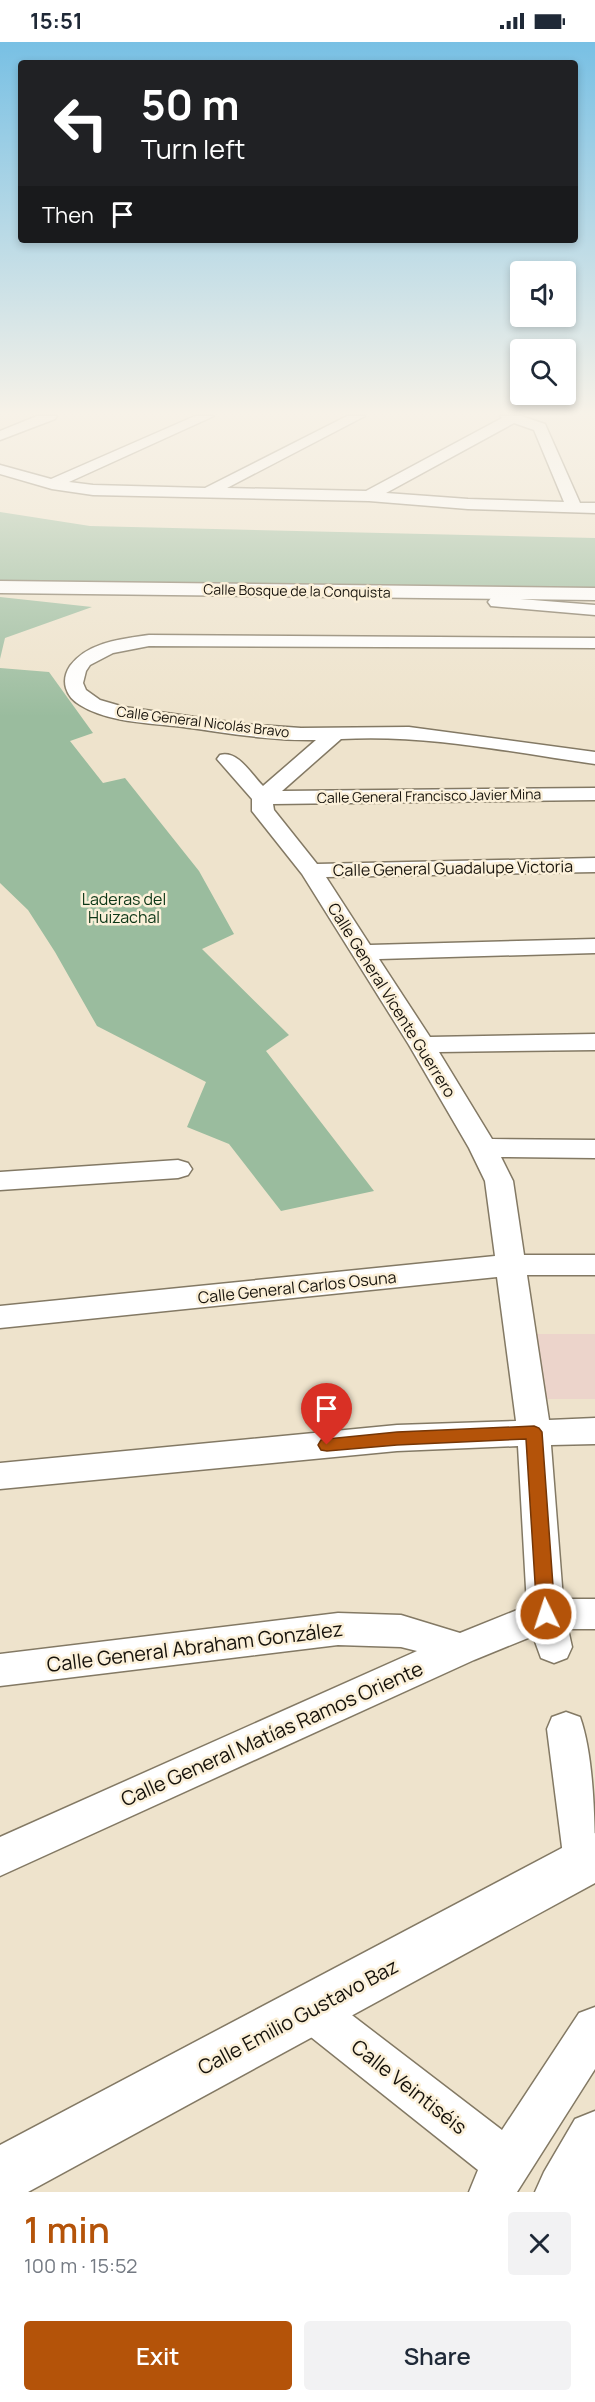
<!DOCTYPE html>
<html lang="en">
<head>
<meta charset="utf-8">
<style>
	body { margin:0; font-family:Manrope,sans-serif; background:#f2f2f3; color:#1f2937; height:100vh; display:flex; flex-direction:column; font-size:22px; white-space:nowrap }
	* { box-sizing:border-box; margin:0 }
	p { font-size:20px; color:#747a83 }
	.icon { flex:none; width:33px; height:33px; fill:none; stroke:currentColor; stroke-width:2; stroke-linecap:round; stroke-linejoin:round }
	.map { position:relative; height:2150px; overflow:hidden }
	.panel { display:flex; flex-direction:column; background:#fff; flex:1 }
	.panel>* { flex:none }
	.banner { position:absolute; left:18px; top:18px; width:560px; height:183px; border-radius:6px; box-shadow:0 3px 9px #0003; background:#202124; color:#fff; overflow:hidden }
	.fabs { position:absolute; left:510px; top:219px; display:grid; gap:12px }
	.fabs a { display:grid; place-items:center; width:66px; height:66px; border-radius:6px; background:#fff; box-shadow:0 3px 9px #0003; font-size:30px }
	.pin { position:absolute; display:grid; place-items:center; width:51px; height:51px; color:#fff; margin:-62px -26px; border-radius:50% 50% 50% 0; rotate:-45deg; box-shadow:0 0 6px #0007 }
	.pin .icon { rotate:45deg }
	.me { position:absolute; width:66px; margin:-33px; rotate:356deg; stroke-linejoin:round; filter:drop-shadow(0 0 4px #0008) }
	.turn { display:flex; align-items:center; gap:21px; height:126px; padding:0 24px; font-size:27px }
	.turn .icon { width:78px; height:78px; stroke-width:2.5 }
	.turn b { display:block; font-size:42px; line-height:51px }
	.then { display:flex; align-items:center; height:57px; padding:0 24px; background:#0003; gap:12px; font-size:22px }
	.round { display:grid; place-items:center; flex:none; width:63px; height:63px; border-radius:6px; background:#f2f2f3 }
	.overview { display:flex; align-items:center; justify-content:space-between; height:102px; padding:0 24px }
	h1 { font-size:36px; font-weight:600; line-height:45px; color:#b45309 }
	.button { display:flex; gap:12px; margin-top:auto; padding:12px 24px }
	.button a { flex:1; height:69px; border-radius:6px; background:#b45309; color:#fff; font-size:24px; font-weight:600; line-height:69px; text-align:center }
	.button a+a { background:#f2f2f3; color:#1f2937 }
	.status { display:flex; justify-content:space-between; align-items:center; height:42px; padding:0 30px; background:#fff; direction:ltr }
	.status svg { height:16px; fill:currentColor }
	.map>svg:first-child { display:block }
	.commercial { fill:#ecd4cb }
	.green { fill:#9abc9e }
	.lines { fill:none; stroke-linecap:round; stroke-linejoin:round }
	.street-casing { stroke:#837964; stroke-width:3 }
	.secondary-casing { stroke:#837964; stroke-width:3 }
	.street { fill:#fff; fill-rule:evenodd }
	.secondary { fill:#fff; fill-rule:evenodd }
	.route { fill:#b45309; stroke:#753606; stroke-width:1.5 }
	.labels { text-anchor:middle; stroke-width:5; stroke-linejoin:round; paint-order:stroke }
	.far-street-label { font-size:14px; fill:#16120b; stroke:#fbf0d9 }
	.street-label { font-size:16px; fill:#16120b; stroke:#fbf0d9 }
	.park-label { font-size:16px; fill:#0a3515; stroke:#fbf0d9 }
	.near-street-label { font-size:20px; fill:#16120b; stroke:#fbf0d9 }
</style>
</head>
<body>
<div class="status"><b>15:51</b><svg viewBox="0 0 49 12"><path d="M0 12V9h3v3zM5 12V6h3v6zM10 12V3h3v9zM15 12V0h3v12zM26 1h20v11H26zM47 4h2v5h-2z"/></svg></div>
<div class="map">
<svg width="595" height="2150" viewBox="0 0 595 2150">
	<rect width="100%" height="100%" fill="#eee3cc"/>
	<path class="commercial" d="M534,1292h61v65h-56z"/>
	<path class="green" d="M0,470l90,14 505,12v57l-595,-8z
		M0,555l92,10 -87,31 -5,21z
		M0,626l49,4 44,61 -23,8 33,42 22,-5 74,93 35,63 -32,15 87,86 -23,16 108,140 -93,20 -52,-67 -42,-17 19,-45 -109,-56 -42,-74 -27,-42 -28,-27z"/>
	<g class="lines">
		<g class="street-casing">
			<path id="street" d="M37,374h20l-2,3 -55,21v-9z
				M195,374h19l-145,66 24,3 112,3 142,-72h18l-138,72 139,3 136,-73 -2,-2h21l24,8 35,79h15v10l-127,-4 -99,-8 -276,-6 -41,-6 -52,-15v-9l51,14zM514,381l20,7 30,72 -96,-3 -82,-6z
				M497,555l98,8v10l-104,-9 -3,-4 3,-4z
				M149,593l446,3v10l-446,-2 -36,7 -23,12 -4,6 -3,12 3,7 14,10 24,7 120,17 57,4 108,-1 186,25v12c-84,-12 -169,-30 -254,-25l-59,52 313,-3v12l-322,4 1,6 43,54 278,-6v14l-269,5 44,68 225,-6v14l-216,6 51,78 165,-3v16l-156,2 53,87 103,1v18l-94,-1 12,24 11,74h71v20h-68l22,145 46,-2v26l-44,1 12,154h32v30h-27l4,18 -5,11 -13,5 -13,-5 -8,-22 -59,24 -474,216v-39l417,-186 -16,-4 -63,-2 -338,41v-32l338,-41 63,2 59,18 67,-27 -9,-160 -121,5 -397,38v-26l397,-38 119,-4 -19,-144 -497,51v-22l495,-50 -10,-75 -16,-33 -60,-103 -107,-171 -50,-63v-12l-35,-40 3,-4c18,-5 31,19 43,31l53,-46c-45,1 -88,-7 -133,-13 -32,-4 -74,-4 -103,-22 -14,-8 -20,-24 -10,-39 18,-24 51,-27 79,-31z
				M178,1118l10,3 4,6 -4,6 -10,3 -178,12v-18z
				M566,1670l14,5c15,42 15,115 15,161l-11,4 -14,-5 -6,-14 -17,-134 5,-12z
				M312,1947l15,7 175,134 77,-117 16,-6v62l-78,123h-48l9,-22 -181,-144 -7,-15 7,-15z"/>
		</g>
		<g class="secondary-casing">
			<path id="secondary" d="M0,539l595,7v12l-595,-7z
				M595,1791v50l-567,309h-28v-47l577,-305z
				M595,2069v81h-60l9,-20 31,-53z"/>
		</g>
		<use href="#street" class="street"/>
		<use href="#secondary" class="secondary"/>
	</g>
	<linearGradient id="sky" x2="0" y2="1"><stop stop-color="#78c0e4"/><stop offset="0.55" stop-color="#f7f2e8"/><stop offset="1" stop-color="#f7f2e8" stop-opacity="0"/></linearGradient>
	<rect width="595" height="675" fill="url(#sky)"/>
	<path class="route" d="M534,1384l5,2 3,4 13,182 -2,6 -7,2 -6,-2 -3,-6 -11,-175 -129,6 -70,6 -6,-1 -3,-5 3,-5 6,-1 70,-7z"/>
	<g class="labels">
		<g class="far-street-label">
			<text transform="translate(297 549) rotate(1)" y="5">Calle Bosque de la Conquista</text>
			<text transform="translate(203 680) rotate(7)" y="5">Calle General Nicolás Bravo</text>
			<text transform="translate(429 754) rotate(-1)" y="5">Calle General Francisco Javier Mina</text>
		</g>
		<g class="street-label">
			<text transform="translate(453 826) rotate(-1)" y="6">Calle General Guadalupe Victoria</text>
			<text transform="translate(392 958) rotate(58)" y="6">Calle General Vicente Guerrero</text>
			<text transform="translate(297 1245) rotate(-6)" y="6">Calle General Carlos Osuna</text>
		</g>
		<g class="park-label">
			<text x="124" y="863">Laderas del<tspan x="124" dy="18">Huizachal</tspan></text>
		</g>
		<g class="near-street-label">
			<text transform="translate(195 1605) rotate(-7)" y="7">Calle General Abraham González</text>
			<text transform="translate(272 1692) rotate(-24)" y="7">Calle General Matías Ramos Oriente</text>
			<text transform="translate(298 1975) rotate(-28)" y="7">Calle Emilio Gustavo Baz</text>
			<text transform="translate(409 2045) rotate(38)" y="7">Calle Veintiséis</text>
		</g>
	</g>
</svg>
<div class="fabs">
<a><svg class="icon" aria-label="sound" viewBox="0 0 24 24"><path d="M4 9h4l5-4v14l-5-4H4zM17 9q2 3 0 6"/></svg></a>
<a><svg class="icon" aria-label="search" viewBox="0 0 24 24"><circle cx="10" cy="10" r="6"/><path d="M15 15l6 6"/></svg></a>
</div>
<div class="pin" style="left:327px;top:1403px;background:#d93025"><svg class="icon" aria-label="arrive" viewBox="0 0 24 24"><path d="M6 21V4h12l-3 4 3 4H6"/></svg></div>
<svg class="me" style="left:546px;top:1572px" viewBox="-20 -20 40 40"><circle r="17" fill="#b45309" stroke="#fff" stroke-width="3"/><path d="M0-11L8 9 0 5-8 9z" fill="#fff"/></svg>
<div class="banner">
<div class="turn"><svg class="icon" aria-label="left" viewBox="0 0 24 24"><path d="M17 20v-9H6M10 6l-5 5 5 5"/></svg><div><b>50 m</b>Turn left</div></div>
<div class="then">Then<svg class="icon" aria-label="arrive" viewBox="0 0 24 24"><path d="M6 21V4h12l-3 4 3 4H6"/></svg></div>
</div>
</div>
<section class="panel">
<div class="overview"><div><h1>1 min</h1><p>100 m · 15:52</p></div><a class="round"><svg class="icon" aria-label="close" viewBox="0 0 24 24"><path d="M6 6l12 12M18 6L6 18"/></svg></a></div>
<div class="button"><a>Exit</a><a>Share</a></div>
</section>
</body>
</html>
